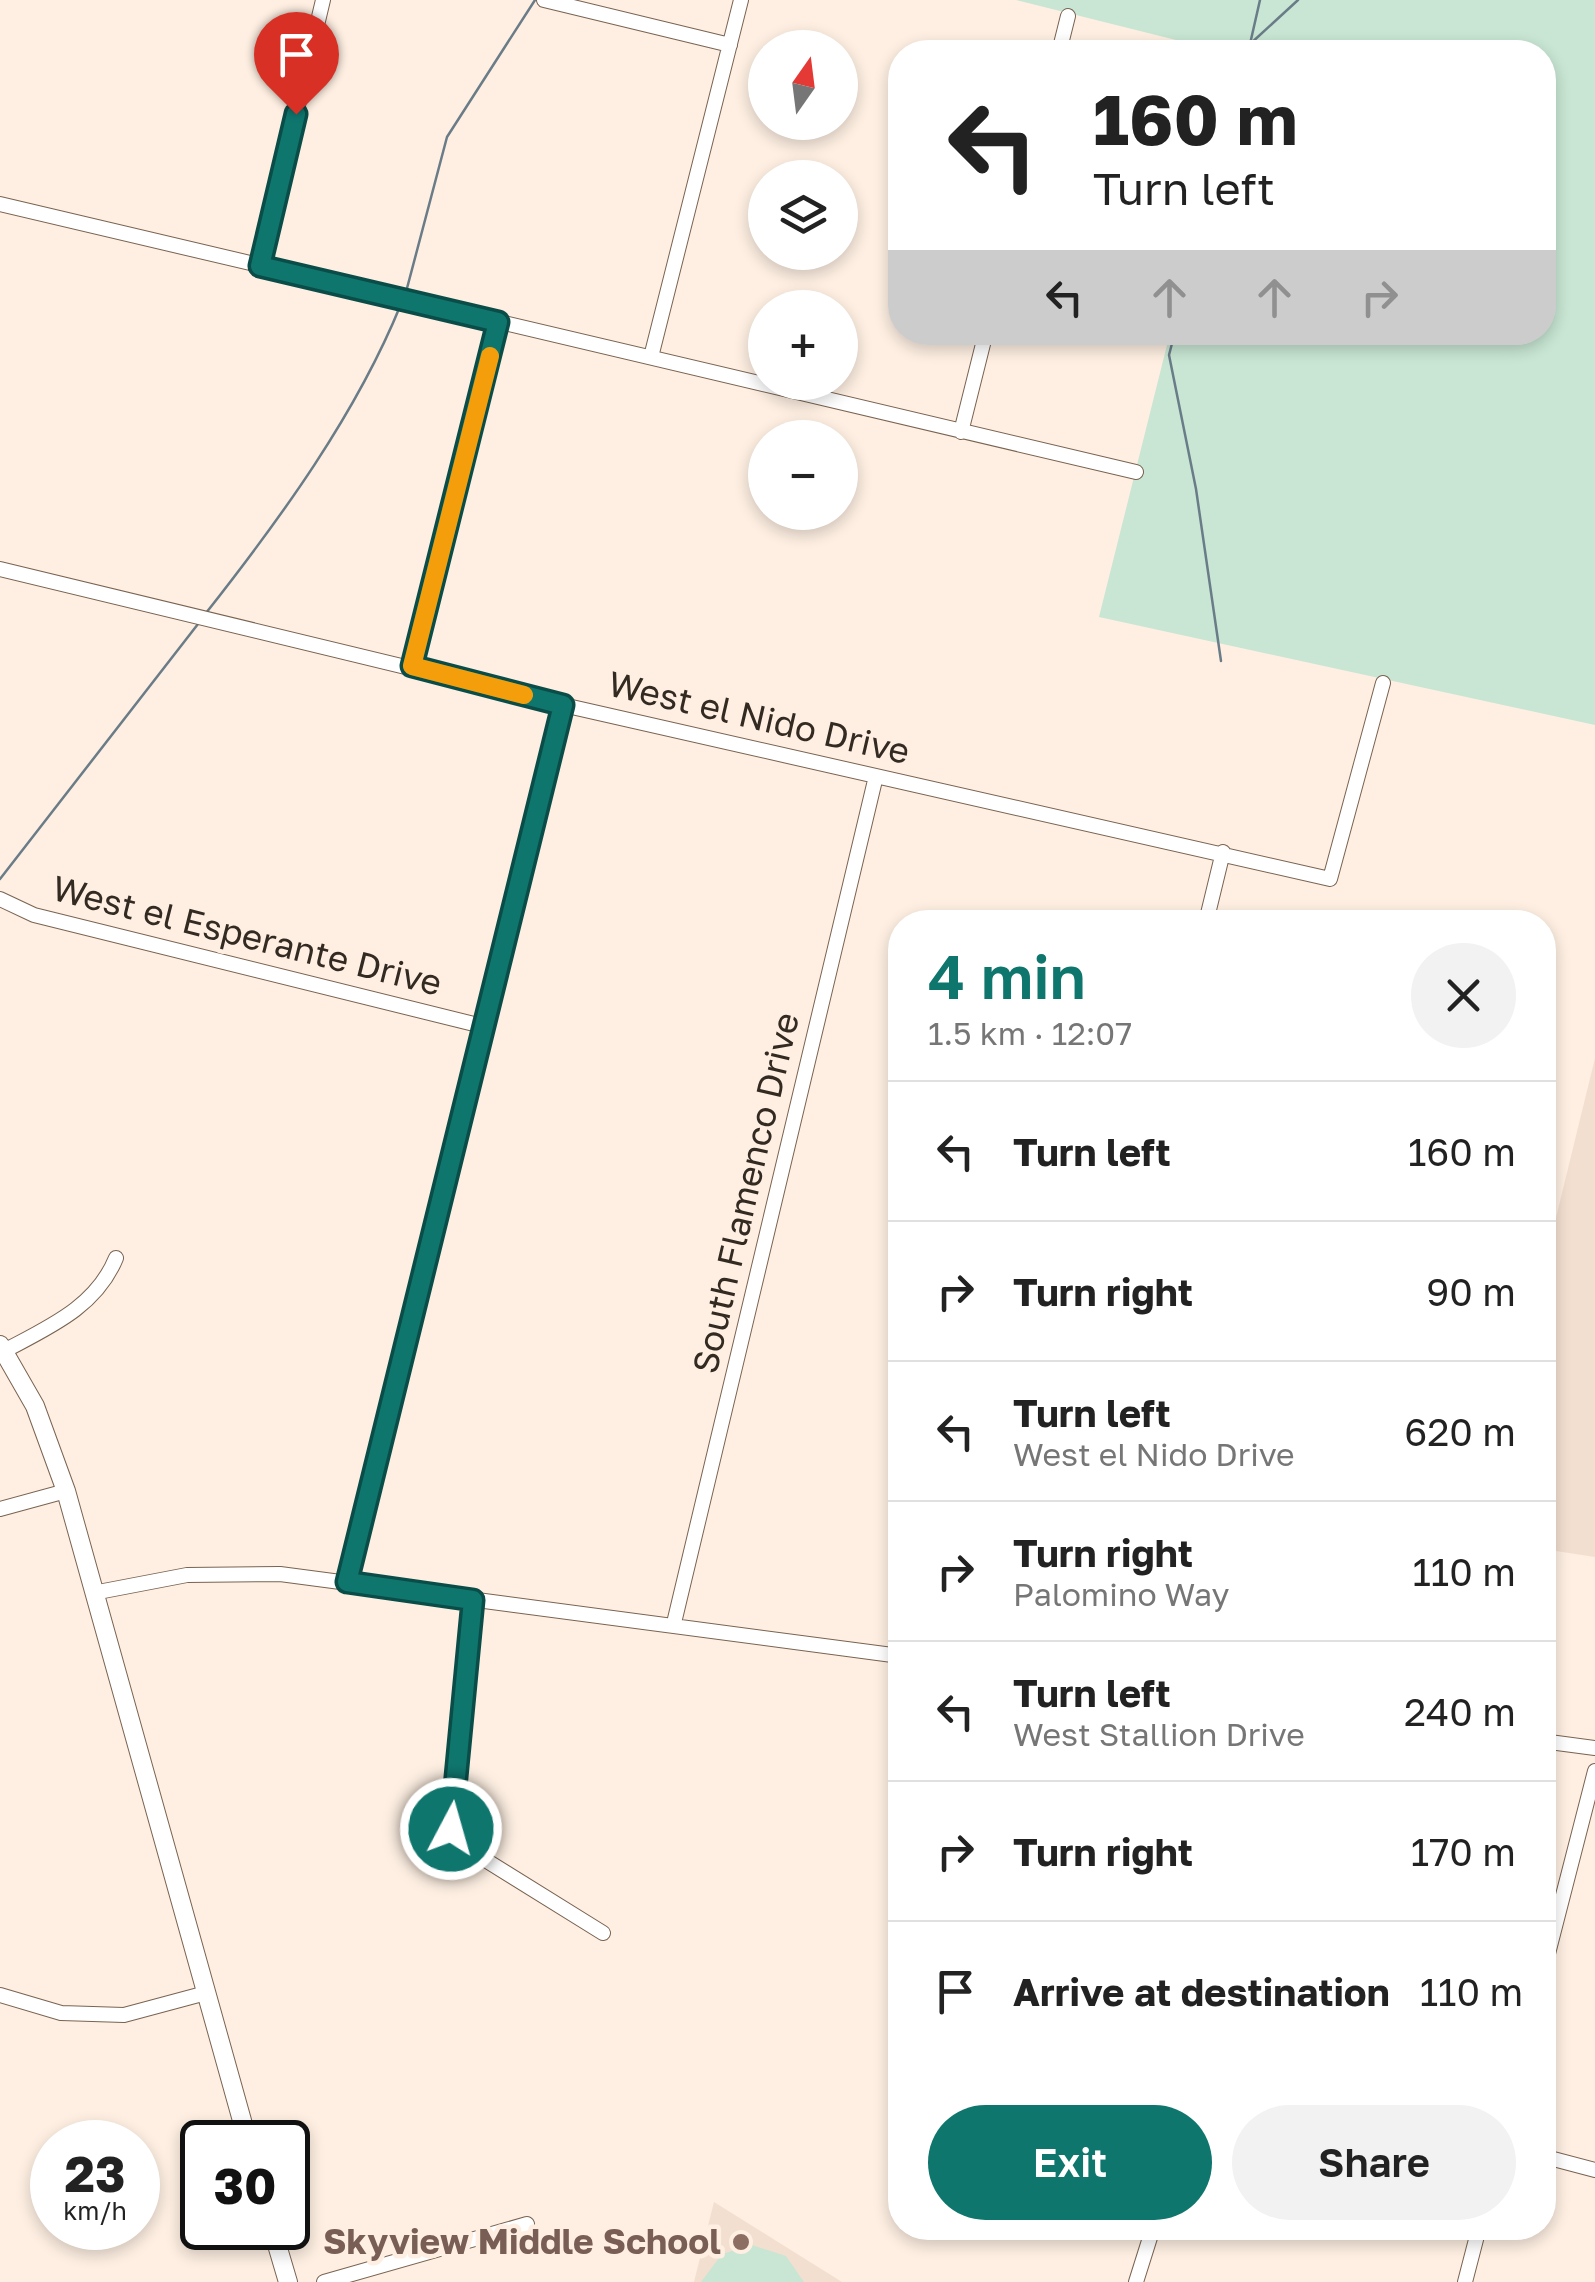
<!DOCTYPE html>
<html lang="en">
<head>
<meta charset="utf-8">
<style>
	body { margin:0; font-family:"Golos Text",sans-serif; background:#f2f2f2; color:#222; height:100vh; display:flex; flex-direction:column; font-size:38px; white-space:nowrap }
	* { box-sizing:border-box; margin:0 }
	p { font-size:32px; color:#767676 }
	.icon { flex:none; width:55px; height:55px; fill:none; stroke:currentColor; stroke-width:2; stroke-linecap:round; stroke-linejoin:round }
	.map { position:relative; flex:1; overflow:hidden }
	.side { position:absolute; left:888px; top:910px; width:668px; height:1330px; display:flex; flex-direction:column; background:#fff; border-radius:40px; box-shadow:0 5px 15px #0003 }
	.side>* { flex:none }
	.hud { position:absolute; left:888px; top:40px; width:668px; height:305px; border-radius:40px; box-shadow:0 5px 15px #0003; background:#fff; color:#222; overflow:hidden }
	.needle { width:65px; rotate:14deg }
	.tools { position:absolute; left:748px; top:30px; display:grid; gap:20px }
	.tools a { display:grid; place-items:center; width:110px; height:110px; border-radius:50%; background:#fff; box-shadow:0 5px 15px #0003; font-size:50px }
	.speed { position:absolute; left:30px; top:2120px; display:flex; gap:20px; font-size:50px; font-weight:700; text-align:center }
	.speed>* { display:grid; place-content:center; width:130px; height:130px; border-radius:50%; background:#fff; box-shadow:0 5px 15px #0003; line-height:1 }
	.speed small { font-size:25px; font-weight:400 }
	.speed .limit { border:5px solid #111; border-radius:15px; background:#fff; color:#111 }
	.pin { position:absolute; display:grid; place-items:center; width:85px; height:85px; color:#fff; margin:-102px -42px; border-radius:50% 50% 50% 0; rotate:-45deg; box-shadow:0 0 10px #0007 }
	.pin .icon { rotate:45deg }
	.me { position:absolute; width:110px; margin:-55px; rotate:6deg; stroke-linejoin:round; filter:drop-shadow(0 0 8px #0008) }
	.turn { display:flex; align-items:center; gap:35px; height:210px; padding:0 40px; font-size:45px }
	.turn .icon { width:130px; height:130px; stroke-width:2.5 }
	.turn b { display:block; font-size:70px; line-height:85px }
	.lanes { display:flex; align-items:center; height:95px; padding:0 40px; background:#0003; justify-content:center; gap:50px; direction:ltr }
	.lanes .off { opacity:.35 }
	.round { display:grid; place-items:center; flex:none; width:105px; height:105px; border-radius:52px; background:#f2f2f2 }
	.headline { display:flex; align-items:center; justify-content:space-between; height:170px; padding:0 40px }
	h1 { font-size:60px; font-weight:600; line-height:75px; color:#0f766e }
	.action { display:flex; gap:20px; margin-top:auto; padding:20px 40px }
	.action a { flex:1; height:115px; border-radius:60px; background:#0f766e; color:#fff; font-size:40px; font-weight:600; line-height:115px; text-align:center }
	.action a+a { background:#f2f2f2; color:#222 }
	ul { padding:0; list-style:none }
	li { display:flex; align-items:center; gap:30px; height:140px; padding:0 40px; border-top:2px solid #e0e0e0 }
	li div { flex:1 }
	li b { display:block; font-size:38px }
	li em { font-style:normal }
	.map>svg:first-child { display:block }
	.built { fill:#f2dfd0 }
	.green { fill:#c8e6d3 }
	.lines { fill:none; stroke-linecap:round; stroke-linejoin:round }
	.stream { stroke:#6a7c88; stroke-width:2.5 }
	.minor-casing { stroke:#796351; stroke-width:16 }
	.major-casing { stroke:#796351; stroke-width:20 }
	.minor { stroke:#fff; stroke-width:14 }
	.major { stroke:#fff; stroke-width:18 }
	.route-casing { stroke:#0a4d48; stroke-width:25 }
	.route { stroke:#0f766e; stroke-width:18 }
	.slow { stroke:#f59e0b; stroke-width:18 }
	.education-dot { fill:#8d6e63; stroke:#feefe2; stroke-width:4 }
	.labels { text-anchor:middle; stroke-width:9; stroke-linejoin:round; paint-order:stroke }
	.street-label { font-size:35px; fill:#332a22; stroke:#feefe2 }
	.education-label { font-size:35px; font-weight:bold; fill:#785e54; stroke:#feefe2; text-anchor:end }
</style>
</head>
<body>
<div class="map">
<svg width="1595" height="2282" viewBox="0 0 1595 2282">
	<rect width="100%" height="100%" fill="#feefe2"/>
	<path class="built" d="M1595,1058v499l-52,-8 -1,-274z
		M714,2202l128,80h-148z"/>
	<path class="green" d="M1016,0h579v725l-496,-108 71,-284 372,-1v-280h-318z
		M752,2245l34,11 18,26h-103l21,-28z"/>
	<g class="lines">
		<path class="stream" d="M1250,44l10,-44
			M1247,52l2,-7 49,-45
			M406,292l41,-155 88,-137
			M1175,332l-6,23 27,134 25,172
			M206,613c74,-94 150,-198 195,-309
			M0,879l198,-255"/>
		<g class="minor-casing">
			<path id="minor" d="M544,0l186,45
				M1059,52l9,-36
				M0,204l1136,268
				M260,266l63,-266
				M651,357l90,-357
				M961,432l25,-100
				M0,569l563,136 767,174 53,-196
				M412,666l86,-345
				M0,899l34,16 448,111
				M1206,922l17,-70
				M4,1351c45,-24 92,-44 112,-93
				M0,1509l66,-18
				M347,1582l216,-877
				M93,1593l94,-18 93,-1 620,82
				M473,1600l-22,229 12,17 140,87
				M674,1623l202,-847
				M1542,1741l53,7
				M1542,1977l53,-206
				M0,1995l61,18 63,2 82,-22
				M1542,2156l53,14
				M324,2282l203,-58
				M1136,2282l17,-54
				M1465,2282l14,-54"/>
		</g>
		<g class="major-casing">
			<path id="major" d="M0,1345l35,61 31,85 182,651
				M272,2228l16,54"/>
		</g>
		<use href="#minor" class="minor"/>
		<use href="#major" class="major"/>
	</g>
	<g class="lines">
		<g class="route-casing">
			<path id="route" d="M296,114l-36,152 238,56 -86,344 151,39 -216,877 126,18 -22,229"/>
		</g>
		<use href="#route" class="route"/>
		<path class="slow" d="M490,356l-78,310 112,29"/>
	</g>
	<circle class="education-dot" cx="741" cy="2242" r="10"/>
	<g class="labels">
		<g class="street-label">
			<text transform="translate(759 718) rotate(13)" y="12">West el Nido Drive</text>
			<text transform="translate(247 936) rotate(14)" y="12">West el Esperante Drive</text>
			<text transform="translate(746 1193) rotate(-77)" y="12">South Flamenco Drive</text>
		</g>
		<g class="education-label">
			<text x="721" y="2254">Skyview Middle School</text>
		</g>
	</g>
</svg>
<div class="tools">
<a><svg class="needle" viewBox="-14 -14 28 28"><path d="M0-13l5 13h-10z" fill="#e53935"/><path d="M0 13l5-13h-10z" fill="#767676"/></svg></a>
<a><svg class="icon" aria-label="layers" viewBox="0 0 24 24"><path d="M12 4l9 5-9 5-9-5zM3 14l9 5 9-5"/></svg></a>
<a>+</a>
<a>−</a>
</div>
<div class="speed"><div>23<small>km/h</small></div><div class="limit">30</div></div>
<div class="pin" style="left:296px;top:114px;background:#d93025"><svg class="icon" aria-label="arrive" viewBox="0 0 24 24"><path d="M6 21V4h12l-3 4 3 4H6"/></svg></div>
<svg class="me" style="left:451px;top:1829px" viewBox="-20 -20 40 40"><circle r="17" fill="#0f766e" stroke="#fff" stroke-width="3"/><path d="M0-11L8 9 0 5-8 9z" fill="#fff"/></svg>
<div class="hud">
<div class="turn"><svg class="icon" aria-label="left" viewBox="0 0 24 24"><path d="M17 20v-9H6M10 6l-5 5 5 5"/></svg><div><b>160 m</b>Turn left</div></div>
<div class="lanes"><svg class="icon" aria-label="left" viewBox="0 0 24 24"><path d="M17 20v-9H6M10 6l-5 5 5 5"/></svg><svg class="icon off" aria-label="ahead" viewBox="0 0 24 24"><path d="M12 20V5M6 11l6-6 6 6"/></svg><svg class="icon off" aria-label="ahead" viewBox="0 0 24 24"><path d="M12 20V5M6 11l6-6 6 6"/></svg><svg class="icon off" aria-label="right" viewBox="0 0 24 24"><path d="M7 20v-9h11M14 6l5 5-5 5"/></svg></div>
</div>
<section class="side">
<div class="headline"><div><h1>4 min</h1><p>1.5 km · 12:07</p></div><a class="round"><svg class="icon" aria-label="close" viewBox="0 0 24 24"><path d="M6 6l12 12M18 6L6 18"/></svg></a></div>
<ul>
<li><svg class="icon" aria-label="left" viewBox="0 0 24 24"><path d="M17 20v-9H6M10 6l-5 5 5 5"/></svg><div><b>Turn left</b></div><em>160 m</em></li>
<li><svg class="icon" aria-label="right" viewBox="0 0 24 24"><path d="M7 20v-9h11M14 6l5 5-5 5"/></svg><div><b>Turn right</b></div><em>90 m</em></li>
<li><svg class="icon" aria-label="left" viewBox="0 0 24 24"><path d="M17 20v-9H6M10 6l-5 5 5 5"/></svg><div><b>Turn left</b><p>West el Nido Drive</p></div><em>620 m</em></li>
<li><svg class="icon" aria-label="right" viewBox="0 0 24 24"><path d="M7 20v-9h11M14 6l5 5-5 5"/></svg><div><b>Turn right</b><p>Palomino Way</p></div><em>110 m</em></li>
<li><svg class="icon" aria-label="left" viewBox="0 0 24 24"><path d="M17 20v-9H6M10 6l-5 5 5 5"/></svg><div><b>Turn left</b><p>West Stallion Drive</p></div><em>240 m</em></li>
<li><svg class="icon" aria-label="right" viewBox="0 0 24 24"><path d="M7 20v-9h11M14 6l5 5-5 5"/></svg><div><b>Turn right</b></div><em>170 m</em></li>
<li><svg class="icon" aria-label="arrive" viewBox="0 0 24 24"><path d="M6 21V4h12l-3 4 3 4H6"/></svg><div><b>Arrive at destination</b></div><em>110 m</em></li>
</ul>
<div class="action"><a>Exit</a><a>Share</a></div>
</section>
</div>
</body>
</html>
